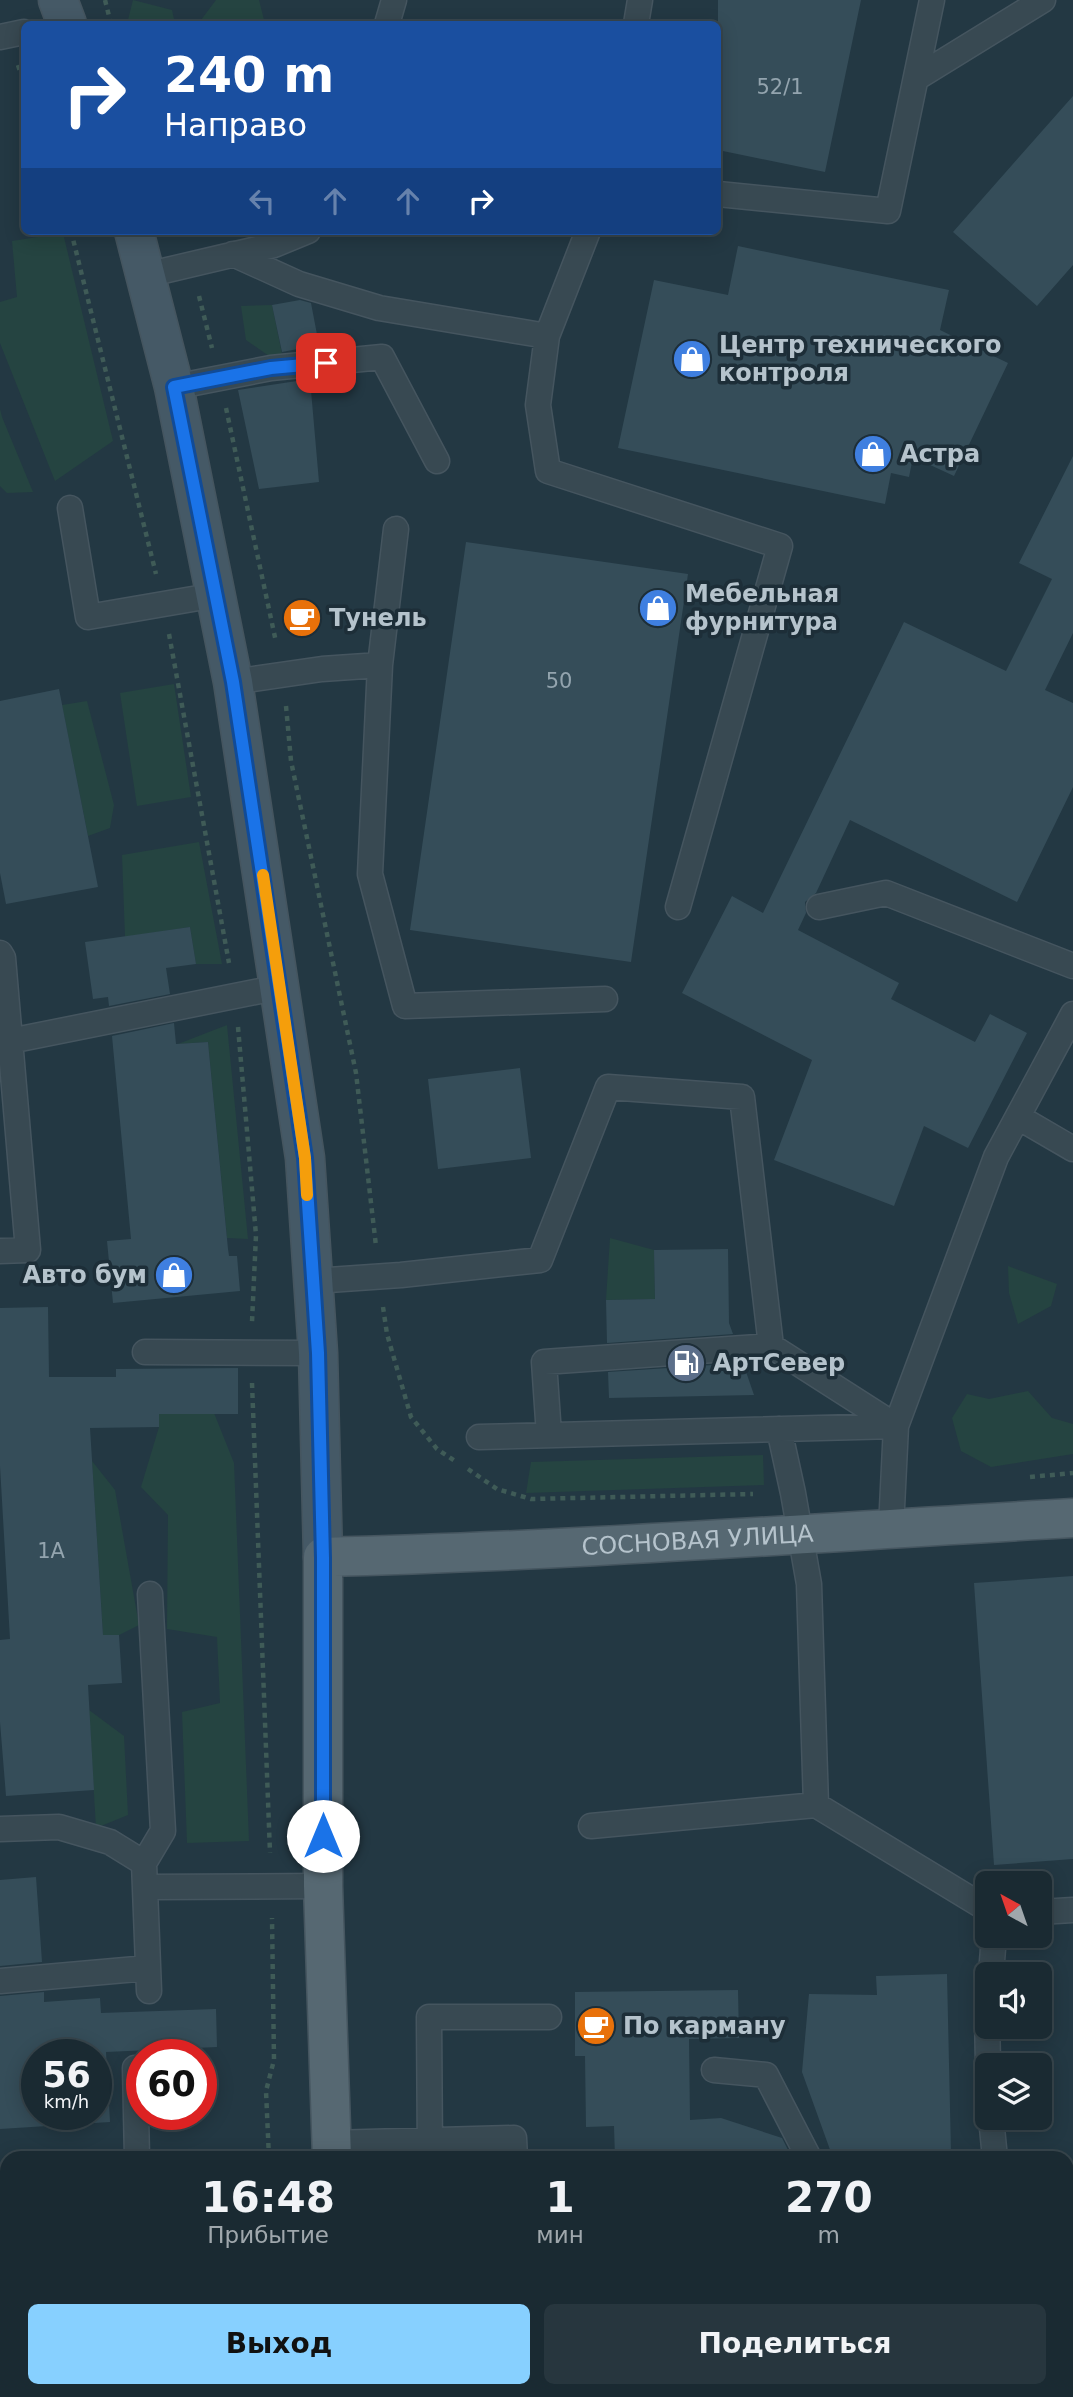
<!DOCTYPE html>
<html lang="ru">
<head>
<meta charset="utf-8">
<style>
	body { margin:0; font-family:"DejaVu Sans",sans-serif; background:#27363e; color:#f1f3f6; height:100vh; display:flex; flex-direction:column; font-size:26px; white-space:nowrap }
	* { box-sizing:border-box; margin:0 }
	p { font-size:23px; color:#9fa7ac }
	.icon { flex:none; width:38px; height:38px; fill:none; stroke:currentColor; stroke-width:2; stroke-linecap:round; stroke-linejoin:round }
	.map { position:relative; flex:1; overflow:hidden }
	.sheet { position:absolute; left:0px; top:2151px; width:1074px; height:247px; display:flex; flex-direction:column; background:#1a2a32; border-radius:21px 21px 0 0; box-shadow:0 4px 18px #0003,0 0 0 2px #38464d }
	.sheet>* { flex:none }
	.top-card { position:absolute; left:21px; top:21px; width:700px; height:214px; border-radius:10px; box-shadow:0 4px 18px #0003,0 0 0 2px #38464d; background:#1a4fa0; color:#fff; overflow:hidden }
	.needle { width:46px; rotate:320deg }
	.tools { position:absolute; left:975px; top:1871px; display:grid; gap:14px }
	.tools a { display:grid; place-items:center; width:77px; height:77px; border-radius:10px; background:#1a2a32; box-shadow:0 4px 18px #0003,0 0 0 2px #38464d; font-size:35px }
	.speed { position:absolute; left:21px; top:2039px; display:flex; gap:14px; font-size:35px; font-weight:700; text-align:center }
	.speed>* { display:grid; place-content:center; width:91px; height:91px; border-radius:50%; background:#1a2a32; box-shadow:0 4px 18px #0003,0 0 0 2px #38464d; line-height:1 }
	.speed small { font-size:18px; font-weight:400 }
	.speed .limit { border:10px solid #d22; background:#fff; color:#111 }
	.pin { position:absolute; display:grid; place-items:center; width:60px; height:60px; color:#fff; margin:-30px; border-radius:14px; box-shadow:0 4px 10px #0006 }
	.me { position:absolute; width:77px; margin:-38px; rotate:0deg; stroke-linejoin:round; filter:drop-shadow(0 0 5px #0008) }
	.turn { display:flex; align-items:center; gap:24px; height:147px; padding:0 28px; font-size:32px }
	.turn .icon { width:91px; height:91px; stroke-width:2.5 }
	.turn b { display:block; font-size:49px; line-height:60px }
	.lanes { display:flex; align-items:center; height:66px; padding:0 28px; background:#0003; justify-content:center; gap:35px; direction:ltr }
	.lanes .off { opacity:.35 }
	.eta { display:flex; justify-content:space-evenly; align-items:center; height:119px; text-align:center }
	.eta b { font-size:42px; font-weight:700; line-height:49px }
	.action { display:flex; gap:14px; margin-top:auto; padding:14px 28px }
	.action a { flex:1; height:80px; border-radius:10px; background:#87d0ff; color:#111; font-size:28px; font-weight:700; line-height:80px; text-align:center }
	.action a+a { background:#27363e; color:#f1f3f6 }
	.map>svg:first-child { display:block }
	.green { fill:#254441 }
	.building { fill:#354d59; fill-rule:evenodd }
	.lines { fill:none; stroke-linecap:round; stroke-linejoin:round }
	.service-casing { stroke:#45555f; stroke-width:27 }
	.secondary-casing { stroke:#45555f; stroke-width:41 }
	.primary-casing { stroke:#45555f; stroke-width:41 }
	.path { stroke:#3f5b57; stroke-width:4.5; stroke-dasharray:5 5; stroke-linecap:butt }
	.service { stroke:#384952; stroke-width:24 }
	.secondary { stroke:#455966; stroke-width:38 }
	.primary { stroke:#566872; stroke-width:38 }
	.route-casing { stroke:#114b97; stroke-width:18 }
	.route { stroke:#1a73e8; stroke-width:12 }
	.slow { stroke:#f59e0b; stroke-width:12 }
	.labels { text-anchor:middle; stroke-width:7; stroke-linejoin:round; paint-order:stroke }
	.number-label { font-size:21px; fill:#93a4ae }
	.poi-label { font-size:24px; font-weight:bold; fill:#b5c3cc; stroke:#1d2e38; text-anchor:start }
	.street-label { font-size:24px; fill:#b5c3cc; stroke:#1d2e38 }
</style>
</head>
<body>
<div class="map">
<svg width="1073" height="2397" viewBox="0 0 1073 2397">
	<rect width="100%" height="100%" fill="#233843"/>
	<path class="green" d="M133,0l39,10 3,14h-48z
		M216,0h43l6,24h-67z
		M63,233l50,208 -58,40 -55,-138v-41l17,-5 -5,-56z
		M272,305l10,49 -13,2 -23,-16 -5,-34z
		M0,409l2,8 31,75 -26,1 -7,-7z
		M174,684l17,113 -54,9 -17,-113z
		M87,701l27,104 -4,23 -22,8 -26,-131z
		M199,842l23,122h-26l-6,-37 -65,10 -3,-82z
		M227,1025l21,214 -21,-1 -19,-196 -30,2z
		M610,1238l44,12 1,49 -49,1z
		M1008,1266l49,18 -6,22 -33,18 -9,-31z
		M1028,1391l24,27 21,6v30l-82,13 -30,-16 -9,-33 15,-24 22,5z
		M214,1413l20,50 15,378 -62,2 -5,-131 38,-9 -3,-66 -50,-8 1,-114 -27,-28 18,-60v-13z
		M763,1455l1,30 -238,8 5,-31z
		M92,1461l23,29 24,135 -20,10h-16z
		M89,1710l35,26 4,79 -32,13z"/>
	<path class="building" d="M718,0h143l-36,172 -107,-22z
		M1073,96v169l-36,41 -84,-74z
		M738,246l211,44 -9,40 68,33 -54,113 -41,-19 -4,20 -18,-4 -6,31 -267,-56 36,-168 74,15z
		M300,300l11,3 8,42 -37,7 -10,-47z
		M310,379l9,103 -60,7 -21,-99z
		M1073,456v177l-28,57 28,13v84l-56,115 -167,-82 -34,73 -11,9 1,11 -8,17 101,53 -8,16 84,43 15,-28 37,19 -59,115 -44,-22 -30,80 -120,-46 38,-100 -130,-67 50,-97 31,17 141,-291 102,49 46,-92 -33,-16z
		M466,542l222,32 -57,388 -221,-32z
		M59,689l39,198 -92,17 -6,-31v-172z
		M190,927l6,37 -30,4 4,26 -61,12 -1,-9 -15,2 -8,-57z
		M174,1023l2,21 32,-2 20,207 1,7h8l3,35 -127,12 -6,-62 24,-2 -19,-203z
		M520,1068l11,90 -93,11 -10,-90z
		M728,1249l1,74 4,11 -126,9 -1,-43 49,-1 -1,-49z
		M48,1307l1,70h67v-8l122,-1v46h-79v13l-69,1 13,207h16l3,48 -34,2 6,105 -88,6 -6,-74v-82l10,-1 -10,-173v-158z
		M743,1363l11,32 -145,3 -1,-26z
		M1073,1576v283l-79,6 -20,-282z
		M36,1877l6,85 -42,4v-86z
		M947,1974l4,179 -118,5 -31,-86 7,-78 68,1 -1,-19z
		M738,1990l1,48 -50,1 1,81 31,-2 61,20 10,20h-177l-1,-32 -28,1 -1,-71h-10v-64z
		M44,1992v10l56,-4 1,15 115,-4 1,38 -111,5 4,70 -110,7v-133zM37,2054h59v60h-59z"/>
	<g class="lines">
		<g class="service-casing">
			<path id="service" d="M387,24l7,-24
				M636,24l4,-24
				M0,37l24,-5
				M918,77l125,-77
				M718,194l170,17 44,-211
				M588,231l-41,105 -9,69 10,66 232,75 -102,361
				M233,254l66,30 80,24 168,28
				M146,275l128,-30 34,-14
				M174,387l97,-19 111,-11 55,104
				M70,508l18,109 128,-22
				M396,529l-16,136 -10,209 35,132 200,-7
				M233,682l89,-13 58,-4
				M819,907l67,-14 187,73
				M0,953l3,5 25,292 -28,1
				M10,1041l270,-54
				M1018,1117l55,32
				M314,1281l87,-6 139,-15 68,-173 134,10 29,249
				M145,1352l173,1
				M779,1429l14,64 16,91 7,221 171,104
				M549,1435l-5,-73 227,-16 125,80 -5,102
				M479,1437l417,-11 100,-269 77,-143
				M591,1826l225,-21
				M0,1829l59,-2 51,15 34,21
				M146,1887l177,-1
				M1040,1912l33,-2
				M991,1974l3,-38
				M0,1981l148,-13
				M149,1991l-5,-128 19,-32 -13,-237
				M987,2015l1,50
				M135,2068l2,90
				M714,2070l52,5 43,83
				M991,2118l4,40
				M331,2143l183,-5 1,20
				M430,2158l-1,-141h120
				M0,2238l7,4
				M1068,2375h5
				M100,2390l1,7
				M547,2390l7,7
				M832,2390l1,7
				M915,2397l5,-7"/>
		</g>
		<g class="secondary-casing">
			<path id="secondary" d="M58,0l9,24
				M134,231l40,156 59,295 72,476 13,195 5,204"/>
		</g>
		<g class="primary-casing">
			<g id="primary">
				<path id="s1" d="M332,2158l-9,-272v-329c250,-6 500,-25 750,-39"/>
				<path d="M342,2390v7"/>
			</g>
		</g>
		<path class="path" d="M105,0l6,24
			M18,65l6,19
			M71,231l85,343
			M199,296l13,52
			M226,408l50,234
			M169,634l60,329
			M286,706l5,55 65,312 20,173
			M238,1027l18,208 -4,87
			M383,1307l4,27 24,83 26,32 18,12
			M252,1383l18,470
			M468,1469l29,20 34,10 222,-5
			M1030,1477l43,-4
			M269,2158l-3,-67 8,-31 -2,-142
			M289,2390l1,7"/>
		<use href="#service" class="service"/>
		<use href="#secondary" class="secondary"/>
		<use href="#primary" class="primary"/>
	</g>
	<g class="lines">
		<g class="route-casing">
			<path id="route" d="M323,1836v-278l-5,-205 -13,-195 -72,-476 -59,-295 97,-19 55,-5"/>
		</g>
		<use href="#route" class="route"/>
		<path class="slow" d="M263,875l42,283 2,37"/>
	</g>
	<defs>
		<g id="shop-disc" transform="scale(2.0125)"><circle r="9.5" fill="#3f7fe0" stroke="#1d2e38"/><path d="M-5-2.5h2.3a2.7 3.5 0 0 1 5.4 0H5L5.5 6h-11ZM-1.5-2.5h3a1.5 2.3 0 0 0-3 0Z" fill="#fff"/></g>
		<g id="cafe-disc" transform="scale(2.0125)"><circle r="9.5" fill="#e8710a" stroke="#1d2e38"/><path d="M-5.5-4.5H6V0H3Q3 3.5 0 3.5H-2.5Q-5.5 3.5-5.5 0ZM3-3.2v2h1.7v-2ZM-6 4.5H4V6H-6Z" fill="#fff"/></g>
		<g id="fuel-disc" transform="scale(2.0125)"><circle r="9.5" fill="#5c6f8a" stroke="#1d2e38"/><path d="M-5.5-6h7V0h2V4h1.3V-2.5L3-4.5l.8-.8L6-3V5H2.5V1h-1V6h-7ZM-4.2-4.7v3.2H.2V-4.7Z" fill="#fff"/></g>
	</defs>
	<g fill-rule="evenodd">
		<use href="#shop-disc" x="692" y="359"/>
		<use href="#shop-disc" x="873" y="454"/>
		<use href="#shop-disc" x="658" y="608"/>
		<use href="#cafe-disc" x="302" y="618"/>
		<use href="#shop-disc" x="174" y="1275"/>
		<use href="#fuel-disc" x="686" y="1363"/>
		<use href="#cafe-disc" x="596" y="2026"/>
	</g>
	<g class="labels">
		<g class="number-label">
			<text x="780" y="94">52/1</text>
			<text x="559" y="688">50</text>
			<text x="51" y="1558">1А</text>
		</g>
		<g class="poi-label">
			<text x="719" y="353">Центр технического<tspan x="719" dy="28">контроля</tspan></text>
			<text x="900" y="462">Астра</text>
			<text x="685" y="602">Мебельная<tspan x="685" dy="28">фурнитура</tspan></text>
			<text x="329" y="626">Тунель</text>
			<text x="147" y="1283" text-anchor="end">Авто бум</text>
			<text x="713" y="1371">АртСевер</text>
			<text x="623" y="2034">По карману</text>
		</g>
		<g class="street-label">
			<text dy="8" stroke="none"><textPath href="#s1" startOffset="976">СОСНОВАЯ УЛИЦА</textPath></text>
		</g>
	</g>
</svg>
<div class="tools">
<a><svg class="needle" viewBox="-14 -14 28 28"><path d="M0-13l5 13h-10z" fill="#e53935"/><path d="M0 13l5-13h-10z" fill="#9fa7ac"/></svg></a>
<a><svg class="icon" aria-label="sound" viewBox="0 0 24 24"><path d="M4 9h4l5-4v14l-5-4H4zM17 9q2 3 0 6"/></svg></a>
<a><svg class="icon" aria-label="layers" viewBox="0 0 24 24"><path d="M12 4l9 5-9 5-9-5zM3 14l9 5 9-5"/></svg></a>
</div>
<div class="speed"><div>56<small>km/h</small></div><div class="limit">60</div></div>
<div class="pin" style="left:326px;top:363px;background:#d93025"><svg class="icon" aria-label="arrive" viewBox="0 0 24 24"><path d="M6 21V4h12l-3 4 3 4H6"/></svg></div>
<svg class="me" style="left:323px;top:1836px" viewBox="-20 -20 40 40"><circle r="19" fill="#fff"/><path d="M0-13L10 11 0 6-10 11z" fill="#1a73e8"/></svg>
<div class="top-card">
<div class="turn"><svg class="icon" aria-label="right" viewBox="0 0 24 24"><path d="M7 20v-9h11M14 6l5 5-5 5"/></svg><div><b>240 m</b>Направо</div></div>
<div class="lanes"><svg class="icon off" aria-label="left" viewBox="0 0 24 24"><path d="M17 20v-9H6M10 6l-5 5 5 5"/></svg><svg class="icon off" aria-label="ahead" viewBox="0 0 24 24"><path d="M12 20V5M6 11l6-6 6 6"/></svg><svg class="icon off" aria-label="ahead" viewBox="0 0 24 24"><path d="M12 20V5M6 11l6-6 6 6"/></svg><svg class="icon" aria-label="right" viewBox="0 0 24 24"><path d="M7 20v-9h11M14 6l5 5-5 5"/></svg></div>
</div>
<section class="sheet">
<div class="eta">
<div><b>16:48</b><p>Прибытие</p></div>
<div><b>1</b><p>мин</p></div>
<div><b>270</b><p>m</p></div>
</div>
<div class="action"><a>Выход</a><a>Поделиться</a></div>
</section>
</div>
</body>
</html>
